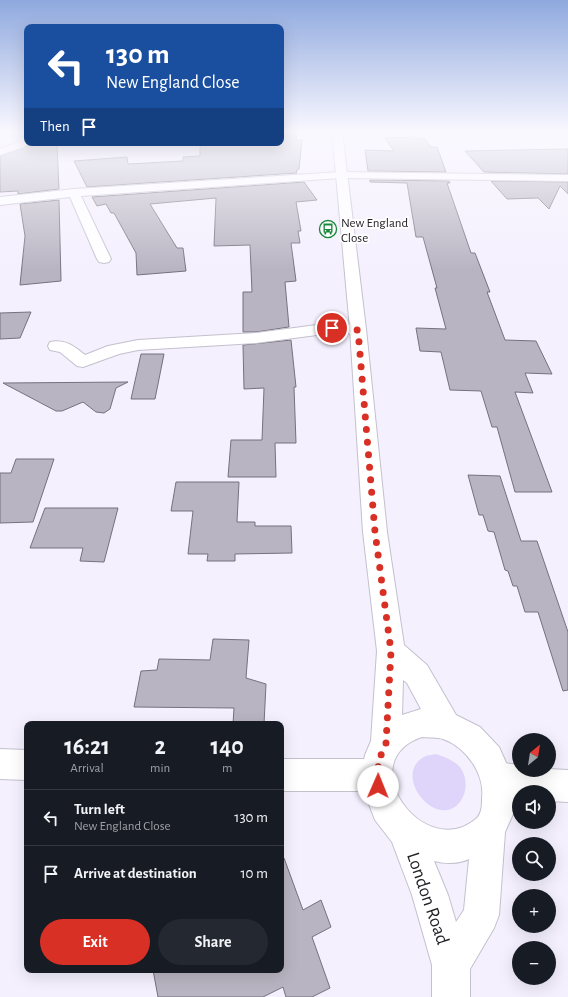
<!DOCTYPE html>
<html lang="en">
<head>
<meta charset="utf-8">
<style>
	body { margin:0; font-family:"Alegreya Sans",sans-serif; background:#242831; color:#f1f3f6; height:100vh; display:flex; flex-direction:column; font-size:15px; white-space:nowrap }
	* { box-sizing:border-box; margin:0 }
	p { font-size:13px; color:#9ea1a6 }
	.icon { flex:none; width:22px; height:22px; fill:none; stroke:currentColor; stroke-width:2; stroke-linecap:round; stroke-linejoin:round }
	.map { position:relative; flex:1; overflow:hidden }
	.drawer { position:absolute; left:24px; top:721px; width:260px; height:252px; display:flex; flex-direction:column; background:#171b24; border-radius:8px; box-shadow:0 4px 16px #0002 }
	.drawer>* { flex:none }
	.top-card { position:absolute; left:24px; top:24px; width:260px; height:122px; border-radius:8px; box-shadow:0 4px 16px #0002; background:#1a4fa0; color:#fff; overflow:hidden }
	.needle { width:26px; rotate:30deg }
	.buttons { position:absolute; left:512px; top:733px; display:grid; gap:8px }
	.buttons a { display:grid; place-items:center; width:44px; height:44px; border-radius:50%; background:#171b24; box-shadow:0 4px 16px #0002; font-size:20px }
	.pin { position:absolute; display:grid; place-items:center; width:34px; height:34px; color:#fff; margin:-17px; border:2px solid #fff; border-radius:50%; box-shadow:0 1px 4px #0007 }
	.me { position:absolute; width:44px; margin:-22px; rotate:1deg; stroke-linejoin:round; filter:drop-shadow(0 0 3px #0008) }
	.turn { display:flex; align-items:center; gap:14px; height:84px; padding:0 16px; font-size:18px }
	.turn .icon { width:52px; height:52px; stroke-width:2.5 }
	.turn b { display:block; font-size:28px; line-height:34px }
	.then { display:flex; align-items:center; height:38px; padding:0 16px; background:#0003; gap:8px; font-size:15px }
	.eta { display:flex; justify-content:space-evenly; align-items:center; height:68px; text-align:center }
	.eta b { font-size:24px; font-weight:600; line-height:28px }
	.cta { display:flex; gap:8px; margin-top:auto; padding:8px 16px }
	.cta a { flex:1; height:46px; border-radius:24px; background:#d93025; color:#fff; font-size:16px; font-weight:600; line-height:46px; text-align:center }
	.cta a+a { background:#242831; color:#f1f3f6 }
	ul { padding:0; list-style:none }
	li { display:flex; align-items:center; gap:12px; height:56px; padding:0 16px; border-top:1px solid #363941 }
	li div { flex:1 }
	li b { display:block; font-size:15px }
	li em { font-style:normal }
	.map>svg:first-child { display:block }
	.green { fill:#dfd4f9 }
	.building { fill:#b8b4c1; stroke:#75717d }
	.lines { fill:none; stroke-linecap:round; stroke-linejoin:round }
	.minor-casing { stroke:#c4c0ce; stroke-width:2 }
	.major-casing { stroke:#c4c0ce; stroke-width:2 }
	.minor { fill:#fff; fill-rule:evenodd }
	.major { fill:#fff; fill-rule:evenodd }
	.route { stroke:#d93025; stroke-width:7; stroke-dasharray:0 12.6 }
	.labels { text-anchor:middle; stroke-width:3.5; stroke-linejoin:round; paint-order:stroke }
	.far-poi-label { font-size:13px; fill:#232126; stroke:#fff; text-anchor:start }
	.near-street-label { font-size:19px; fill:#232126; stroke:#fff }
</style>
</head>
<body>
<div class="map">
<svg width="568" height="997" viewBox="0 0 568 997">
	<rect width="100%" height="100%" fill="#f4f0fe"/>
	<path class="green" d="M436,754c8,3 15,5 22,11 11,11 10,31 -2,41 -24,19 -63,-32 -32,-49 3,-2 8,-2 12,-3z"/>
	<path class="building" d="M281,131h17l-2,9h6l-3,29 -3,2 1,2 -210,14 -13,-26 53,-4 1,7 55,-3v-4l17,-1v-13h81z
		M414,137l1,2 9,-1 7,9h6l9,25 -78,-1 -3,-21 29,1 -9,-13z
		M57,144l2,45 -41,5v-3l-18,1v-36l24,-8 4,-3z
		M568,149v25l-84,-2 -19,-21z
		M370,180l79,1 1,2h-3l24,70h4l15,39h-3l18,48 31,1 16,33 -27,-1 8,20 -18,-1 37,100h-37l-18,-65h-5l-11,-36 -31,-1 -9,-38 -21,-1 -4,-23 30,1 -11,-41h2l-14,-51h-7l-9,-54 -37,-1z
		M491,181l77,1v12l-8,-8 -11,23 -11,-11 -31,1z
		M304,182l13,18 -21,2 5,29h-3l2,12h-9l5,38 -11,1 4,45 -33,5h-13v-40h9l-2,-47 -36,1 2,-48 -66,6 27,44h6l3,23 -49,4 -1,-22 -22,-40h-3l-5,-9 -9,2 -5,-9z
		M59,200l2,81 -41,4 5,-49 -5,-32z
		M31,312l-11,26 -20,1v-26z
		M291,340l5,47h-2l2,56h-21l1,34h-48l3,-37h31l2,-52 -20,1 -1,-44z
		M141,354h23l-9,45h-24z
		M128,382l-12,6 -6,21 -6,4 -8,-1 -13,-10 -21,9h-6l-53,-28z
		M16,459h38l-21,63 -33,1v-50h11z
		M468,475l32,1 21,65h16l31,91v58l-5,1 -25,-79h-13l-8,-26h-4l-5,-15 -3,-1 -11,-38 -6,-1 -5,-16h-4z
		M176,482h63l-2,40h18v4h36l1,27 -57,1v7h-28l1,-7h-20l5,-43h-22z
		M45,508h73l-14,54 -24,-1 3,-13h-53z
		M213,639l36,1 -3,38 20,6 -2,40h-31l1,-16 -100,-1 7,-36 16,-1 2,-11 51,1z
		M284,858l19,52 18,-10 10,27 -19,10 18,51 -18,9h-26l-3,-10 -20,10h-105l-5,-27h128v-111z"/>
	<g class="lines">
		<g class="minor-casing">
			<path id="minor" d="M27,136l1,7 -4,4 -24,8v-6l16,-6 6,-6z
				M341,172l227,3v6l-227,-3 -260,18 30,63 -2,3 -5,1 -5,-1 -2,-3 -27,-62 -70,8v-8l74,-8z
				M332,323l32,3 2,3 -2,3 -6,2 -26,-1 -76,10 -118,7 -19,4 -36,13 -6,-1 -17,-14 -10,-2 -2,-4 2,-4c15,-3 24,4 35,13l23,-9 30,-6 118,-7z
				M0,749l27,1v30l-27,-1z
				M281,759h96l11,5 5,11 -5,11 -11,5h-96z
				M497,762l22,3v5l30,-1 19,1v32l-19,-1v-9h-30v5l-22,-3 -11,-5 -5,-11 5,-11z"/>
		</g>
		<g class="major-casing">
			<path id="major" d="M332,131h10l24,198 21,203 17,113 23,20 29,50 24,12 19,20 14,31 2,14 -2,22 -8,18 -6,83 -5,13 -24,41v28h-38v-32l-20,-70 -20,-53 -17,-22 -13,-34 -1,-11 4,-20 6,-14 6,-90 -14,-119 -13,-203zM403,680l4,3 14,26 -19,6zM422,737c7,1 15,0 21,2 23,8 42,35 39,59 0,7 0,15 -5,20 -52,46 -127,-57 -55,-81zM469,859l-5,51 -8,12 -8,-27 -14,-34c11,3 25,3 35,-2z"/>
		</g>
		<use href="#minor" class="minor"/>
		<use href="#major" class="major"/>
	</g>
	<linearGradient id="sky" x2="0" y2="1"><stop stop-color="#8fa9de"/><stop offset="0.49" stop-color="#faf8ff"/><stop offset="1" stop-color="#faf8ff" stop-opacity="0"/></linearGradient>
	<rect width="568" height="270" fill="url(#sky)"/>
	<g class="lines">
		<path class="route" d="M332,328l26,2 17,202 16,119 -5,92c-7,14 -10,28 -8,43"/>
	</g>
	<defs>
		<g id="bus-ring" transform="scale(0.9)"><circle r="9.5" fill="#fff" stroke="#19873e" stroke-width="1.5"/><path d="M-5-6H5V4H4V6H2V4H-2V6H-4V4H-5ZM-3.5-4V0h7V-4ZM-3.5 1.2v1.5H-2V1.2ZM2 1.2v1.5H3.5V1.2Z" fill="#19873e"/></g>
	</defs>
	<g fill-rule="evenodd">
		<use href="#bus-ring" x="328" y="229"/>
	</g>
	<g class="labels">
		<g class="far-poi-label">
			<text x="341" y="227">New England<tspan x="341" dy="15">Close</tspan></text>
		</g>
		<g class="near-street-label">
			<text transform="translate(429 898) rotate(71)" y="7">London Road</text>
		</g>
	</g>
</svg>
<div class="buttons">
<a><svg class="needle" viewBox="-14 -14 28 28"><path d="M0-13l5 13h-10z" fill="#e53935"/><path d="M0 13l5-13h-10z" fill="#9ea1a6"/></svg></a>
<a><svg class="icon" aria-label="sound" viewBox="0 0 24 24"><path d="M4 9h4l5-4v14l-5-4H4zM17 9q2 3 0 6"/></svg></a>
<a><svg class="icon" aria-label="search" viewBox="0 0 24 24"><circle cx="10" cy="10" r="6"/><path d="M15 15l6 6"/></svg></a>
<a>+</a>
<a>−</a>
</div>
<div class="pin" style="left:332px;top:328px;background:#d93025"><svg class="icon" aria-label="arrive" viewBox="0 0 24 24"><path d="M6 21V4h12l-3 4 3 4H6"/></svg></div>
<svg class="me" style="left:378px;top:786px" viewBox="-20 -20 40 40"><circle r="19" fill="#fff"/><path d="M0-13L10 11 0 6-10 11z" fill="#d93025"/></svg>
<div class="top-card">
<div class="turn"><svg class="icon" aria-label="left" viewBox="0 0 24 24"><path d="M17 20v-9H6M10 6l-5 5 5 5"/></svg><div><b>130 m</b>New England Close</div></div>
<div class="then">Then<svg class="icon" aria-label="arrive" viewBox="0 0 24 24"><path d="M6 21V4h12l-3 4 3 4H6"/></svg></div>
</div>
<section class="drawer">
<div class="eta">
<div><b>16:21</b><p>Arrival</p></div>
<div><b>2</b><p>min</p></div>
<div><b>140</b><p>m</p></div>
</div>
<ul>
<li><svg class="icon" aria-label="left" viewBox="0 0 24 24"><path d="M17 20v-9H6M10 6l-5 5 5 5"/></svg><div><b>Turn left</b><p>New England Close</p></div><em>130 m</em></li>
<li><svg class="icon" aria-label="arrive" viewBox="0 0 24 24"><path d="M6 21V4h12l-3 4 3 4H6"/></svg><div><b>Arrive at destination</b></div><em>10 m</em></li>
</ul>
<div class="cta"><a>Exit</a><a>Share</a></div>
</section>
</div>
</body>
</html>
